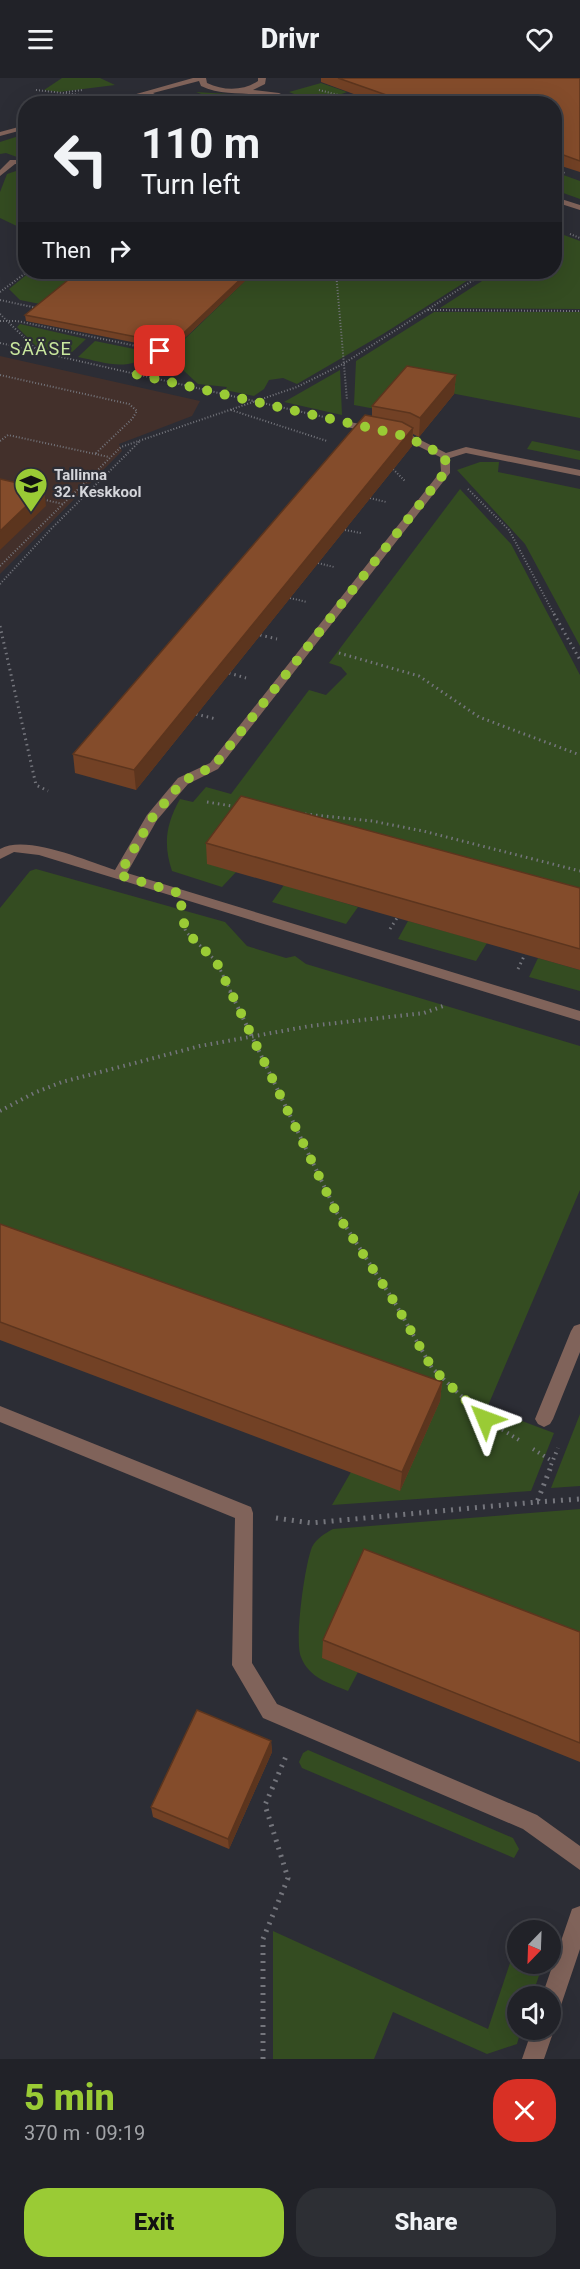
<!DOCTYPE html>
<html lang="en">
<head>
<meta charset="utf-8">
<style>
	body { margin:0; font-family:Roboto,sans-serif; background:#2d2f34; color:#f1f3f6; height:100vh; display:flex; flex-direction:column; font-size:22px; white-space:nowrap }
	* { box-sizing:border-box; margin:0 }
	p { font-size:20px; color:#a2a4a8 }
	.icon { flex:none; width:33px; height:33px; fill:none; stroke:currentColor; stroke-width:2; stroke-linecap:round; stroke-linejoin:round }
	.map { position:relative; height:1981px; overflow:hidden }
	.sheet { display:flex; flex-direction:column; background:#212228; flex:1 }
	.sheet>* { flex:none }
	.banner { position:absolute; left:18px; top:18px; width:544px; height:183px; border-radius:24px; box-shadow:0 6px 24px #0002,0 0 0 2px #3e3f45; background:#212228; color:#f1f3f6; overflow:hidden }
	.needle { width:39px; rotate:203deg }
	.tools { position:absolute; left:507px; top:1842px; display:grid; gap:12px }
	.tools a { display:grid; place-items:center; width:54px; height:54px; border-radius:50%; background:#212228; box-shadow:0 6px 24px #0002,0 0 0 2px #3e3f45; font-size:30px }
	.pin { position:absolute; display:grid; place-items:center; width:51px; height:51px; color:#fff; margin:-26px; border-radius:12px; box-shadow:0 3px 9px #0006 }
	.me { position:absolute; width:66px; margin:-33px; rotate:314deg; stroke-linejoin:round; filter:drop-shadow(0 0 4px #0008) }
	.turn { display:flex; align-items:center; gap:21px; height:126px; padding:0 24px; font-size:27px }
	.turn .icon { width:78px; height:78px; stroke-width:2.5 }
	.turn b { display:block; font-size:42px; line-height:51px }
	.then { display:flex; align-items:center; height:57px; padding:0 24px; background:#0003; gap:12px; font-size:22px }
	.round { display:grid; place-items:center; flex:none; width:63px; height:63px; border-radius:24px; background:#2d2f34 }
	.head { display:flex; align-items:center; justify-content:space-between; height:102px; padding:0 24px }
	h1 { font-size:36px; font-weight:800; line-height:45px; color:#9acb35 }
	.button { display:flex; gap:12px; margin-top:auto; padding:12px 24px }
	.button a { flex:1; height:69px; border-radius:24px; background:#9acb35; color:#111; font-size:24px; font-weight:800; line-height:69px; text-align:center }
	.button a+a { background:#2d2f34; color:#f1f3f6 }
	header { display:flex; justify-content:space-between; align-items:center; height:78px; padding:0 24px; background:#212228; font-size:27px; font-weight:800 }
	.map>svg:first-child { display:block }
	.education { fill:#43302b }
	.green { fill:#344c21 }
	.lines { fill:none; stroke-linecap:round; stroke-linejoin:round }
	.path-far3 { stroke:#74757c; stroke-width:2; stroke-dasharray:1 2; stroke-linecap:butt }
	.path-far2 { stroke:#74757c; stroke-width:3; stroke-dasharray:1.5 4; stroke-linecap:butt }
	.path-far1 { stroke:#74757c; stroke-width:4; stroke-dasharray:1.5 4.5; stroke-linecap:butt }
	.path { stroke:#74757c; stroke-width:5; stroke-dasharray:2 6; stroke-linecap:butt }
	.minor { fill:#80635a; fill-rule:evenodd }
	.wall { fill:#724125 }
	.shaded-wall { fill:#5c351e }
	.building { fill:#844c2b; stroke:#5c351e; stroke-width:1.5 }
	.route { stroke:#9acb35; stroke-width:10; stroke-dasharray:0 18 }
	.labels { text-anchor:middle; stroke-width:4.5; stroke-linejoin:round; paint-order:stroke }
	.far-poi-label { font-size:15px; font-weight:bold; fill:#d4d5da; stroke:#2c2d35; text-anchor:start }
	.far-quarter-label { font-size:18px; letter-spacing:1.5px; fill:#c9e79e; stroke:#2c2d35 }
</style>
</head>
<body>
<header><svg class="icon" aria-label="menu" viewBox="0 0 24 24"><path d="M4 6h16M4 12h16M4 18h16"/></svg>Drivr<svg class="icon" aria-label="heart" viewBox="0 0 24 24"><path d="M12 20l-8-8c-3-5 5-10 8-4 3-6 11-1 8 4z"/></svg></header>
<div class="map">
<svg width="580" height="1981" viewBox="0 0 580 1981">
	<rect width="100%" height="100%" fill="#2c2d35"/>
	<path class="education" d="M0,278l200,45 -8,15 -73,28 3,7 -122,123z"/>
	<path class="green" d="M62,0h38l15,7 -56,7 -15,-2z
		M321,5l26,9 -30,11 -28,-11z
		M196,14l48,3 21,7 -40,1z
		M58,16l39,4h1l-18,5h-36z
		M25,56v26l-19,-7 -6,1v-12z
		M25,90h1l-1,62 -25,-12v-26l7,-18z
		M555,94l25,9v18l-25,-9z
		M556,154l24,9v68l-140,-1 56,-36h59z
		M30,194h56l-41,33 -25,-5 -11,-11z
		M215,194h266l-98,62 -86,50 -14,-6 -14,2 -5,9 -10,7 -29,-6 2,-3 -29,-3 -17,-16 -20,-6 86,-83z
		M434,234h146v106l-176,-34 -23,26 -27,-5 2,-44z
		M20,246l66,15 -17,16 -31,-7 -21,-21z
		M95,263l54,11 2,1c-23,20 -47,9 -73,4z
		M340,292l2,45 -58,-13z
		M532,363l48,10v9l-53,-11z
		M480,384h19l-1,10 82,17v157l-55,-102 -68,-74z
		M460,411l51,55 69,131v234l-373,-46 29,9 -14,15 -50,-16c-9,-27 -6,-47 8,-72l13,3 13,-15 25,7 78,-104 17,5 21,-21 -6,-7 -12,-4z
		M36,791l189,53 22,24 39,12 9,-2 11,8 274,82v144l-93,218 67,25 -23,58 -199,14 19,-33 -351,-229v-335l30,-37z
		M284,807l74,22 -12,17 -74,-22z
		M408,843l79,22 -11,18 -78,-22z
		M538,880l42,12v21l-51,-14z
		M580,1336v72l-29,2z
		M580,1431v142l-257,7 35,14 -10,19c-19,-8 -39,-13 -47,-34 -7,-16 4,-93 11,-110 5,-9 12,-13 21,-18z
		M308,1672l205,88 6,11 -5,9 -212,-90 -3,-6 4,-9z
		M273,1853l215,98 29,-87 1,22h25l-11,32h-14v34h3l-4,14 -30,10 -94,-42 -19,47h-101z"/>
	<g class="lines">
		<path class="path-far3" d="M36,12l45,5
			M319,12l28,7
			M66,14l16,-2
			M555,92l10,3
			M570,156l10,4
			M336,194l11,128
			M0,214l27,-20
			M0,222l37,8
			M428,232l152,1
			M0,236l38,37
			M0,243h17l143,30 -24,22
			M0,265l324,74
			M0,297l129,29 8,7 -5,8 -37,35
			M231,332l96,31
			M0,363l8,-6 101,22
			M391,389l14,14
			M468,411l41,41 46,86
			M370,420l16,4
			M41,421l22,5
			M345,452l16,3
			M318,485l16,4
			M0,488l121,-119 176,-60 46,-23 143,-92
			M0,506l51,-55 89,-88
			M290,520l17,4"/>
		<path class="path-far2" d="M554,536l26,46
			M0,548l36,159 12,6
			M260,557l17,4
			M339,575l80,23 60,41 101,38
			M229,595l17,5
			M196,636l20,5
			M207,724l31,5
			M305,736l67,7 51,10 157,40
			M183,846l3,8 30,29 15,31
			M390,851l7,-11
			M518,891l7,-15"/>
		<path class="path-far1" d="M230,913l107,222 58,90 37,65 53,51 34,21
			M0,1033l34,-18 28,-11 138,-36 110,-20 114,-13 22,-8
			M533,1371l19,12
			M551,1387l7,-17"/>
		<path class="path" d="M537,1424l43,-3
			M276,1440l35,5 226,-21 15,-38
			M263,1981v-120l25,-61 -23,-73 22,-51"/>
		<path class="minor" d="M193,0h13l1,5c17,8 36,8 51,-2v-3h8l-1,6 -12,6 26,3 22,11c-11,0 -17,-5 -28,-7 -24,-6 -49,0 -72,-11l-2,-5 -46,12 20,11c-12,0 -18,-8 -28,-9 -11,-1 -30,9 -44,9z
			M26,47v4l-26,7v-4z
			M10,82h16v4h-11l-15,12v-6z
			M555,119l25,8v5l-25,-8z
			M350,344l59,12 37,19 20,-6 114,23v6l-114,-23 -16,5v15l-232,296 -30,15 -31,36 -30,53 453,138v10l-541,-166 -25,-3 -14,7v-10c26,-15 87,12 115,21l32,-55 31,-37 32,-15 231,-292 -1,-14 -38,-19 -56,-11 -1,-2z
			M580,1246v28l-27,67 -3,5 -6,3 -6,-3 -3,-5 36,-88 3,-5z
			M0,1328l251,101 2,6 -1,150 25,41 260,111 43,31v24l-57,-41 -260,-111 -31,-53 3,-147 -235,-96z
			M580,1828v43l-22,65 -8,3v-21h-8l30,-87z
			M550,1944l4,8 -10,29h-22l10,-29h18z"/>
	</g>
	<path class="wall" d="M321,0h259v94l-25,-8v-60h-174l-60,-22z
		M247,195v6l-75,71 -146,-29 -1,-6z
		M456,297l-2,19 -35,43 -6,-3 -1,12 -276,344 -61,-17 -2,-19 299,-338v-10z
		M206,765l374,45v82l-373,-106z
		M0,1146l442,158 -2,19 -40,90 -400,-151z
		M580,1554v130l-258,-104 1,-18z
		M271,1663l1,11 -43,97 -76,-32 -2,-10z"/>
	<path class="shaded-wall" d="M247,195v6l-75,71v-6z
		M456,297l-2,19 -35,43 1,-19z
		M413,350l-1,18 -276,344 -2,-20z
		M44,411l2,17 -46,44v-19z
		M442,1304l-2,19 -40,90 2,-19z
		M271,1663l1,11 -43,97 -1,-10z"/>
	<path class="building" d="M338,0h242v83l-25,-9v-48h-143z
		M78,194h161l8,1 -75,71 -147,-29z
		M407,288l49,9 -36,43 -10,-5 -38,-7z
		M365,337l37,7 11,6 -279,342 -61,-16z
		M0,401l44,10 -44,42z
		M241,718l339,92v61l-374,-106z
		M0,1146l442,158 -40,90 -402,-150z
		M364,1471l216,83v111l-257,-103z
		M197,1632l74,31 -43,98 -77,-32z"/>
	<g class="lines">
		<path class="route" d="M160,273l-25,23 270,62 40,20 1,15 -232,295 -31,15 -31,37 -33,57 63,19c-4,36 10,44 34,67l121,253 58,89 37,65 53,51"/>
	</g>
	<defs>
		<g id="school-pin" transform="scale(1.725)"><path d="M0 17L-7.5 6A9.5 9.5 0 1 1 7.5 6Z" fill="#9acb35" stroke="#2c2d35"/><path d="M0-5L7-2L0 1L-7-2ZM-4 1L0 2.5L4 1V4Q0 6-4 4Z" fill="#111"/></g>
	</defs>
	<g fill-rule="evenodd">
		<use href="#school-pin" x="31" y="406"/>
	</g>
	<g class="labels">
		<g class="far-poi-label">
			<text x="54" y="402">Tallinna<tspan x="54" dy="17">32. Keskkool</tspan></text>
		</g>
		<g class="far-quarter-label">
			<text x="41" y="277">SÄÄSE</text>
		</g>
	</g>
</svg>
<div class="tools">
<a><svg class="needle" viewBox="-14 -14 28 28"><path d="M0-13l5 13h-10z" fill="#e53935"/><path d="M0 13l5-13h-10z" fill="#a2a4a8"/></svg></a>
<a><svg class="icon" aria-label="sound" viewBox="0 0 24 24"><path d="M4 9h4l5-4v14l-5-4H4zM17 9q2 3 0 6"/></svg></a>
</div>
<div class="pin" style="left:160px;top:273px;background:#d93025"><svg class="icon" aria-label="arrive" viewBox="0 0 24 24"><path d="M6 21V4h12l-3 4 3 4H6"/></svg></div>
<svg class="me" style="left:485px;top:1341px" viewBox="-20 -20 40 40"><path d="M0-17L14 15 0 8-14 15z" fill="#9acb35" stroke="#fff" stroke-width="4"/></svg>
<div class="banner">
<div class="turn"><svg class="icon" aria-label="left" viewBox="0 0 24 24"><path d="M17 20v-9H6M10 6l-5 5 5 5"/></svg><div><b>110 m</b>Turn left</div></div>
<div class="then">Then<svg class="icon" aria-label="right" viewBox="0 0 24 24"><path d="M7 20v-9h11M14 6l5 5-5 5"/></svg></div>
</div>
</div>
<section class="sheet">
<div class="head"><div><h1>5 min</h1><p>370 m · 09:19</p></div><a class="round" style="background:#d93025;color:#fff"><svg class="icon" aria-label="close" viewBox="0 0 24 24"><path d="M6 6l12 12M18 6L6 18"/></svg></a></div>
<div class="button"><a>Exit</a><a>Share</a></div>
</section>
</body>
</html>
